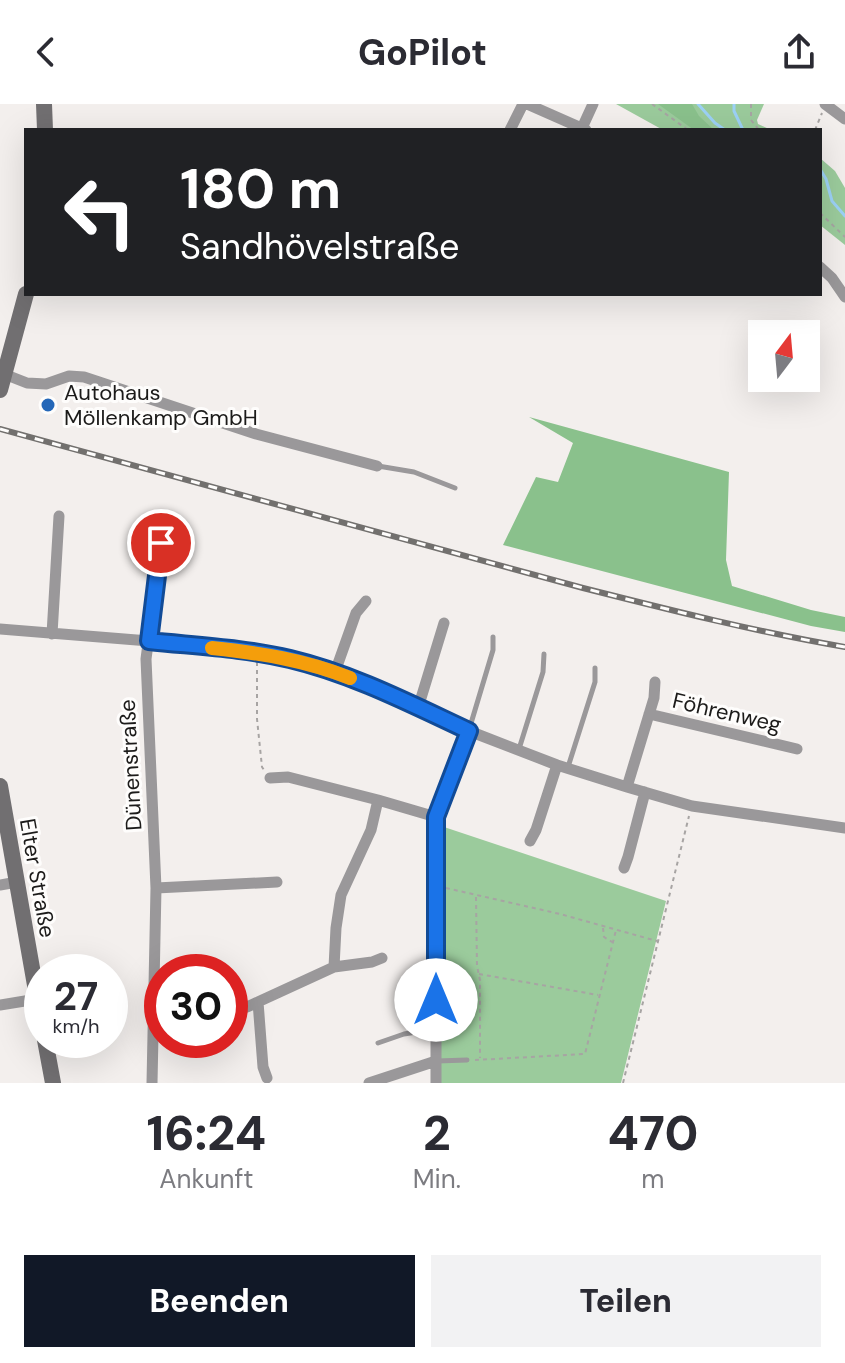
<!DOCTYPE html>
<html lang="de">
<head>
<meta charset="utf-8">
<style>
	body { margin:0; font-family:"DM Sans",sans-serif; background:#f2f2f3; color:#2b2b33; height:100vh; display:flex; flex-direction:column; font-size:30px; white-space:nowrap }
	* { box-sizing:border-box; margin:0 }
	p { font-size:26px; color:#7c7c81 }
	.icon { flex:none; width:44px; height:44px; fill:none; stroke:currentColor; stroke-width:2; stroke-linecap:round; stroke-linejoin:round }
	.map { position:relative; height:979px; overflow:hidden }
	.sheet { display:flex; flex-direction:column; background:#fff; flex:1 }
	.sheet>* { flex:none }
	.banner { position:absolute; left:24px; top:24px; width:798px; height:168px; border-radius:0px; box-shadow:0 8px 32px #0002; background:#202124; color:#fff; overflow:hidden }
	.needle { width:52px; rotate:16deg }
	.fabs { position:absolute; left:748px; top:216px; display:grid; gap:16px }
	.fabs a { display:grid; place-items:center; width:72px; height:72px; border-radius:0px; background:#fff; box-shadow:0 8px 32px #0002; font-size:40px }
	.speed { position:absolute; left:24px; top:850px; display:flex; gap:16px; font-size:40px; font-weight:700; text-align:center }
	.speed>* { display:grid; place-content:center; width:104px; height:104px; border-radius:50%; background:#fff; box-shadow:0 8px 32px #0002; line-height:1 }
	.speed small { font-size:20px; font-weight:400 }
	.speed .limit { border:12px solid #d22; background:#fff; color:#111 }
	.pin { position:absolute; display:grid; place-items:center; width:68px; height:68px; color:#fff; margin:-34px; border:4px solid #fff; border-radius:50%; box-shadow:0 2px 8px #0007 }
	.me { position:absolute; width:88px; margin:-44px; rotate:0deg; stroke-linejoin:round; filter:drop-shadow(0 0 6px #0008) }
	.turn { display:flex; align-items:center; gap:28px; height:168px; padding:0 24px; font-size:36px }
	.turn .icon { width:104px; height:104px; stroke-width:2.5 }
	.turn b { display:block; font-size:56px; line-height:68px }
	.eta { display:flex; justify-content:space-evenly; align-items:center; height:136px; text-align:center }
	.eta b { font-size:48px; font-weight:800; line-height:56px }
	.action { display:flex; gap:16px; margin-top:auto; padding:16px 24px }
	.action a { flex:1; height:92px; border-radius:0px; background:#111827; color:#fff; font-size:32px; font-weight:800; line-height:92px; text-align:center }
	.action a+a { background:#f2f2f3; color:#2b2b33 }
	header { display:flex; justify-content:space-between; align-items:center; height:104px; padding:0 24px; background:#fff; font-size:36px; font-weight:800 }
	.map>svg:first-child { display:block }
	.green { fill:#9bcb9c }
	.forest { fill:#8ac18c }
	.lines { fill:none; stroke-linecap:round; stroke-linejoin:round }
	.stream { stroke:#9cd1f6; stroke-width:3 }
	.path { stroke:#a7a4a3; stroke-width:2; stroke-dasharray:4 4; stroke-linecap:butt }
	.lane { stroke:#9a989a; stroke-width:5 }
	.street { stroke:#9a989a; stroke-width:11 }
	.secondary { stroke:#716f71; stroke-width:16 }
	.rail-casing { stroke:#72706e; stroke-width:6 }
	.rail { stroke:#fefdfc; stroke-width:3; stroke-dasharray:9; stroke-linecap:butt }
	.route-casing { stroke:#114b97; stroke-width:20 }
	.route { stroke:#1a73e8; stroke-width:14 }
	.slow { stroke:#f59e0b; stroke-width:14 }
	.poi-dot { fill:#2467b8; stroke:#fefdfc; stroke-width:3 }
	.labels { text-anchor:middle; stroke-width:6; stroke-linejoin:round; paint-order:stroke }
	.poi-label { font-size:22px; fill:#1c1b1a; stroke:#fefdfc; text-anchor:start }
	.street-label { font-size:22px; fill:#1c1b1a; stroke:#fefdfc }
</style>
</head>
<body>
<header><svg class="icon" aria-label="back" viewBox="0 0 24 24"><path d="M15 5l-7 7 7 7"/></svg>GoPilot<svg class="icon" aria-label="share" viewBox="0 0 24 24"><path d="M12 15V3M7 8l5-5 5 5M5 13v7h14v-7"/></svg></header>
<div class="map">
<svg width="845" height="979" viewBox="0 0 845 979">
	<rect width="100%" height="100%" fill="#f3efed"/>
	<path class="green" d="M616,0h148l-7,16 1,4 13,6h-108z
		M820,54l15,13 10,17v57l-25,-20z
		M438,721l228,76 -45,182h-183z"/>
	<path class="forest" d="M658,0h34l7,12 15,14h-20z
		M529,313l200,55 -3,88 6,26 79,24 34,7v15l-34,-6 -308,-81 33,-68 22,5 15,-39z"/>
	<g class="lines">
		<path class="stream" d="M698,0l17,19 10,7
			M734,0v7l9,19
			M820,65l6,10 6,22 13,15"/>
		<path class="path" d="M652,0l36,26
			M751,0v16l8,10
			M815,26l7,-17
			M820,109l25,24
			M257,558v57l5,48 2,3
			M446,784l114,26 97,27
			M476,793l1,69 3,14v78
			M603,824l1,9 8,5
			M479,870l119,21
			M475,956l110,-6 31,-124
			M623,979l66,-267"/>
		<path class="lane" d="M378,362l36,6 41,16
			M469,626l24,-80v-13
			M519,645l24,-77 1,-18
			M568,663l27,-85v-14
			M378,939l26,-9 31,-5
			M437,957l30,-1"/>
		<path class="street" d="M527,0l59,26
			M825,0l20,15
			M582,24l11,-24
			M510,26l13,-26
			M820,163l12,11 13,19
			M4,270l23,9 19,1 23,-8 15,1 172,57 121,32
			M0,525l149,12 107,11 35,7 44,13 134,59 88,34 70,22 65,19 153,22
			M52,530l7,-118
			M335,568l21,-59 10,-12
			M418,604l26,-85
			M649,610l148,35
			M270,674l18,-1 90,23
			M627,683l27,-89 1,-16
			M530,737l6,-11 21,-65
			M624,764l4,-11 17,-65
			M0,781l17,-3
			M156,784l121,-6
			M334,863l38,-5 10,-4
			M258,898l5,65 4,11
			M0,901l37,-6
			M230,905l17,-2 87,-40 2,-39 5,-33 30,-65 7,-30 58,17
			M152,979l4,-195 -10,-229 15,-116
			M369,979l67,-22
			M436,979v-266l33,-86"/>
		<path class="secondary" d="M44,0l1,26
			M0,286l26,-96
			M0,682l42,239
			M45,936l8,43"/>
		<g class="rail-casing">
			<path id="rail" d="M0,325l583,159c87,22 174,44 262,59"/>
		</g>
		<use href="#rail" class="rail"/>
	</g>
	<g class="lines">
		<g class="route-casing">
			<path id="route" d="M161,439l-12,98c47,5 95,7 141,18 63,15 121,45 179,72l-33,86v183"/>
		</g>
		<use href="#route" class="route"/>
		<path class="slow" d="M212,544c48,5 93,12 138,30"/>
	</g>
	<circle class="poi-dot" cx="48" cy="301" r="8"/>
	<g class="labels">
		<g class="poi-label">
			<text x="64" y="296">Autohaus<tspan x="64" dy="25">Möllenkamp GmbH</tspan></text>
		</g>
		<g class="street-label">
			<text transform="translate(727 608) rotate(13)" y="8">Föhrenweg</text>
			<text transform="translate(130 661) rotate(-93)" y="8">Dünenstraße</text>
			<text transform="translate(38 774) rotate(80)" y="8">Elter Straße</text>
		</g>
	</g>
</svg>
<div class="fabs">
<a><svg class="needle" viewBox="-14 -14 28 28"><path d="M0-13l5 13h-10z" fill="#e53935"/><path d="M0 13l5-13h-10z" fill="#7c7c81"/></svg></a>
</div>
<div class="speed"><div>27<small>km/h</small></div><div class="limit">30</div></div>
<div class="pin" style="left:161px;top:439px;background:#d93025"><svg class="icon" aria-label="arrive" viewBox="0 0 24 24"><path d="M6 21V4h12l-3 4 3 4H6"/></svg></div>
<svg class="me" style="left:436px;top:896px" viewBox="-20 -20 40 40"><circle r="19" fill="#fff"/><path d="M0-13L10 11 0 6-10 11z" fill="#1a73e8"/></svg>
<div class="banner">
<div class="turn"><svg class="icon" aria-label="left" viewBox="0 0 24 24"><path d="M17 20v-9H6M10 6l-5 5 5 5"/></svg><div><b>180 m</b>Sandhövelstraße</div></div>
</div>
</div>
<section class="sheet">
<div class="eta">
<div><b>16:24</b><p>Ankunft</p></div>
<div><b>2</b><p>Min.</p></div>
<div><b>470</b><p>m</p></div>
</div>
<div class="action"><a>Beenden</a><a>Teilen</a></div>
</section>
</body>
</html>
